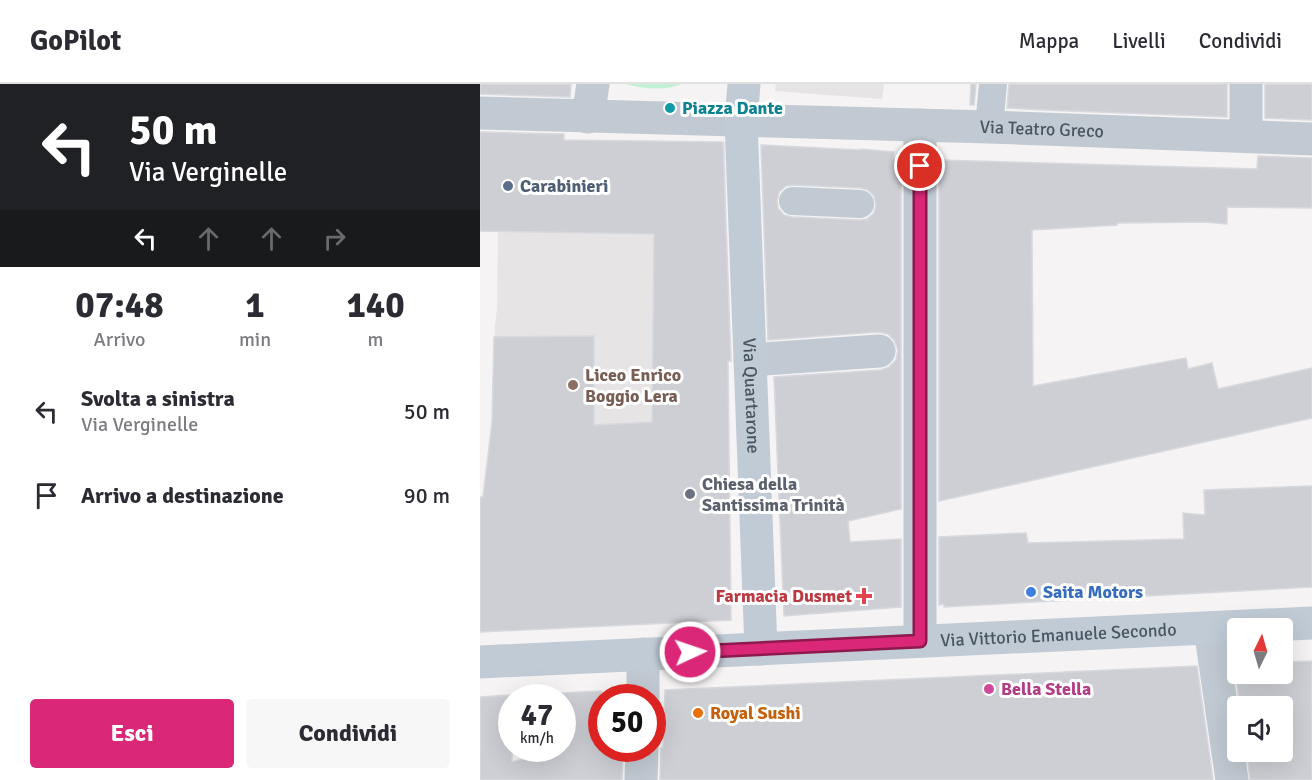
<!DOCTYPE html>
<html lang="it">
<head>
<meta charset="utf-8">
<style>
	body { margin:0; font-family:Signika,sans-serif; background:#f7f7f7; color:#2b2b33; height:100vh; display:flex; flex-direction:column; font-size:22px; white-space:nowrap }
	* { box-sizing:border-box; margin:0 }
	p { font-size:20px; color:#7c7c81 }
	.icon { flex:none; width:33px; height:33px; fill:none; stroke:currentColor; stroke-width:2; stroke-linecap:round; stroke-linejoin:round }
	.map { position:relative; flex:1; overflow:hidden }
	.drawer { display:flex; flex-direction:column; background:#fff; width:480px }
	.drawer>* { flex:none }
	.banner { background:#202124; color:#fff; overflow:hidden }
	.needle { width:39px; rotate:5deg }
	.tools { position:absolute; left:747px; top:534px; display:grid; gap:12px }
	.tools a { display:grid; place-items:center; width:66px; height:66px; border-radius:6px; background:#fff; box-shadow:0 6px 24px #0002; font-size:30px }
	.speed { position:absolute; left:18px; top:600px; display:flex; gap:12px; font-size:30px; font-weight:700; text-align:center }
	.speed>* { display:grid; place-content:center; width:78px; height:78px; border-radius:50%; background:#fff; box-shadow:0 6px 24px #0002; line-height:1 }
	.speed small { font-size:15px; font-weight:400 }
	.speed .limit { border:9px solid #d22; background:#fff; color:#111 }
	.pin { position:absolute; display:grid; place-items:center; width:51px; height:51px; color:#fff; margin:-26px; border:3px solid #fff; border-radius:50%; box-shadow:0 2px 6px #0007 }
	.me { position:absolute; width:66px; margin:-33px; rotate:87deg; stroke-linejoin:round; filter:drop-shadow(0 0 4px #0008) }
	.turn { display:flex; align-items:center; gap:21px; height:126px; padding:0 30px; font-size:27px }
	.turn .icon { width:78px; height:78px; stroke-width:2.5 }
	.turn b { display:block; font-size:42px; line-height:51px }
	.lanes { display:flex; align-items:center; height:57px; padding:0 30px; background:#0003; justify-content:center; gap:30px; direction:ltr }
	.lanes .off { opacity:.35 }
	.eta { display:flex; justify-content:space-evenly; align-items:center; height:102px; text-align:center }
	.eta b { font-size:36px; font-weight:800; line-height:42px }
	.primary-button { display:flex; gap:12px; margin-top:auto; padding:12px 30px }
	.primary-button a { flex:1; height:69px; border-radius:6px; background:#db2777; color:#fff; font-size:24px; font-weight:800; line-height:69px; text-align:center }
	.primary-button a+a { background:#f7f7f7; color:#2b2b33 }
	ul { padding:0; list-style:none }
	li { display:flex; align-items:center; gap:18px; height:84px; padding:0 30px }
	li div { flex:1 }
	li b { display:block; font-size:22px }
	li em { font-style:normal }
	header { display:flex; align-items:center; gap:36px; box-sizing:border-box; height:84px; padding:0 30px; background:#fff; border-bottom:2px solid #e1e1e2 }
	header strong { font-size:28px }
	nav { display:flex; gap:33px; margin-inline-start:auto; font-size:21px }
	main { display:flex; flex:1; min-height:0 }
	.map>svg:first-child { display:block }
	.education { fill:#e6e4e5 }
	.green { fill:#c3f1d5 }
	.building { fill:#cdcfd5; stroke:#d7d9de; stroke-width:1.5; fill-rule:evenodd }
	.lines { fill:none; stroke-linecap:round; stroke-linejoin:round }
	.pedestrian { stroke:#c1cad2; stroke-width:28 }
	.minor { stroke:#c1cad2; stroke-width:33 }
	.secondary { stroke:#c1cbd6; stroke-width:33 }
	.route-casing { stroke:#8e194d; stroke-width:15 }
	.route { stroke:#db2777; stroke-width:10 }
	.culture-dot { fill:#0f9aa8; stroke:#fff; stroke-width:2 }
	.service-dot { fill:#5c6f8a; stroke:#fff; stroke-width:2 }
	.education-dot { fill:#8d6e63; stroke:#fff; stroke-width:2 }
	.worship-dot { fill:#6b7280; stroke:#fff; stroke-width:2 }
	.shop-dot { fill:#3f7fe0; stroke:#fff; stroke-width:2 }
	.health-dot { fill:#e0444e; stroke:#fff; stroke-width:2 }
	.hotel-dot { fill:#d1479c; stroke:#fff; stroke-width:2 }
	.food-dot { fill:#e8710a; stroke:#fff; stroke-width:2 }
	.labels { text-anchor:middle; stroke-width:6; stroke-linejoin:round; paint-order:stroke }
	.culture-label { font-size:18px; font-weight:bold; fill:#0d838f; stroke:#fff; text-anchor:start }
	.street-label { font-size:18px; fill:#4a5661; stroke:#fff }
	.service-label { font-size:18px; font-weight:bold; fill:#4e5e75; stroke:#fff; text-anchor:start }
	.education-label { font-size:18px; font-weight:bold; fill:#785e54; stroke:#fff; text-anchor:start }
	.worship-label { font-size:18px; font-weight:bold; fill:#5b616d; stroke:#fff; text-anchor:start }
	.shop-label { font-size:18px; font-weight:bold; fill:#366cbe; stroke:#fff; text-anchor:start }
	.health-label { font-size:18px; font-weight:bold; fill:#be3a42; stroke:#fff; text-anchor:end }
	.hotel-label { font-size:18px; font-weight:bold; fill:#b23c85; stroke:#fff; text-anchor:start }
	.food-label { font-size:18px; font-weight:bold; fill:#c56008; stroke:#fff; text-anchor:start }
</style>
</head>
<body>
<header>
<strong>GoPilot</strong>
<nav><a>Mappa</a><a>Livelli</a><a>Condividi</a></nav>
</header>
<main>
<section class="drawer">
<div class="banner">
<div class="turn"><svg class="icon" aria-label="left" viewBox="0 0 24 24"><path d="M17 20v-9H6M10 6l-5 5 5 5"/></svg><div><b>50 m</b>Via Verginelle</div></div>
<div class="lanes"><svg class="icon" aria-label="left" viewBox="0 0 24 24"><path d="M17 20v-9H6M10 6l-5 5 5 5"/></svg><svg class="icon off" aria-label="ahead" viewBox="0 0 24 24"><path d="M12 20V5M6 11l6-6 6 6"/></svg><svg class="icon off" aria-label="ahead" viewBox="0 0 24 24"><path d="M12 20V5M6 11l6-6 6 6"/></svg><svg class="icon off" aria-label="right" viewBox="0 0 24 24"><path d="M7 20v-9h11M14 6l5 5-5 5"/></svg></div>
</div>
<div class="eta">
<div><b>07:48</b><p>Arrivo</p></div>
<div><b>1</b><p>min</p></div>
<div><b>140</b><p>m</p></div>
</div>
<ul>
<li><svg class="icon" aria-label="left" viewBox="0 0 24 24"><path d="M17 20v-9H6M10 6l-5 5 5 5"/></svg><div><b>Svolta a sinistra</b><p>Via Verginelle</p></div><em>50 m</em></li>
<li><svg class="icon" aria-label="arrive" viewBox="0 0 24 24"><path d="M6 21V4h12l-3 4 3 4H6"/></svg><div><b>Arrivo a destinazione</b></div><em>90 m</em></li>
</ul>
<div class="primary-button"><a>Esci</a><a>Condividi</a></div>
</section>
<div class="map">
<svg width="832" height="696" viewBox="0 0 832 696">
	<rect width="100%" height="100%" fill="#f5f3f3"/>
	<path class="education" d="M296,0h108l-2,15 -107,-8z
		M85,56l160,2 3,219 -76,-1 -1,131 -171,55v-49l3,-1 9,-74 3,-97 2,-16 1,-78z"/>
	<path class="green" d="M145,0h57c-17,7 -40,5 -57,0z"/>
	<path class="building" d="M0,0h91l-1,13 -90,-3z
		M491,0h5l-2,21h-4z
		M529,0h218v33l-183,-7 -37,-2z
		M785,0h47v36l-47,-2z
		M0,48l84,2v6l159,2 8,219h-3l3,259 -251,12v-135h3l9,-75 2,-85 100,-1v89l58,-3 2,-188 -174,-3z
		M281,61l100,5v-1l33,3 -1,7h8v350l-53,12 2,21 51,-3v68l-117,9 -10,-239 107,-7 8,-3 7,-7 2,-10 -4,-10 -6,-6 -10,-2 -110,8zM313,101l68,3 7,2 6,6 2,9 -2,8 -7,6 -7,1 -68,-3 -8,-2 -6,-7 -1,-7 2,-9 7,-6z
		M778,72l54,2v50l-85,-1v17l-22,-2 -88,1v2l-85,5 1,156 153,-28 2,11 24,-6 6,26 94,-21v50l-373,83v-341l318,9z
		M832,402v101l-368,20v-3l-5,1v-68l87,-4 2,10 156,-4 -1,-26 22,2 -1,-25z
		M832,577v119h-62l-3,-28h35v-46h-42l-6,-41h4v9h44v-12z
		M717,582l16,114h-553l1,-32h2l2,-58z
		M122,607v57h21l-1,32h-142v-83l32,-2v67l50,-14v-55z"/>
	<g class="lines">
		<path class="pedestrian" d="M509,43l4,-43
			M313,117l67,3"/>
		<g class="minor">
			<path id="s1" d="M0,29l509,14 323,12"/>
			<path d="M108,33l5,-33"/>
			<path d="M440,41v516"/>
			<path d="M766,52v-52"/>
			<path d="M270,276l129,-9"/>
			<path d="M730,544l22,152"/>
			<path d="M163,614v-44"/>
			<path d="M161,696l1,-32"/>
		</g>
		<g class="secondary">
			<path id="s2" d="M264,0l-3,37 20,528"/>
			<path id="s3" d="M0,578l832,-39"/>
		</g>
	</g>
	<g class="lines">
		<g class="route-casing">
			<path id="route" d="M210,568l230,-11v-475"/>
		</g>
		<use href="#route" class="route"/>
	</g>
	<circle class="culture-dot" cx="190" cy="24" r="6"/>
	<circle class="service-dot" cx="28" cy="102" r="6"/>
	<circle class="education-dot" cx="93" cy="301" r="6"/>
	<circle class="worship-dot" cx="210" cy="410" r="6"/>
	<circle class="shop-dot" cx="551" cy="508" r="6"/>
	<path class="health-dot" d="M381 503h6v6h6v6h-6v6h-6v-6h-6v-6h6z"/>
	<circle class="hotel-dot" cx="509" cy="605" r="6"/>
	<circle class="food-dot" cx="218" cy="629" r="6"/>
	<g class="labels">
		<g class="culture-label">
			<text x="202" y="30">Piazza Dante</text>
		</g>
		<g class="street-label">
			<text dy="6" stroke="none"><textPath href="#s1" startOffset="562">Via Teatro Greco</textPath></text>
			<text dy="6" stroke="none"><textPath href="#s2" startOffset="312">Via Quartarone</textPath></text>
			<text dy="6" stroke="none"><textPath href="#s3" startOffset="579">Via Vittorio Emanuele Secondo</textPath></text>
		</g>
		<g class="service-label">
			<text x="40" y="108">Carabinieri</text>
		</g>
		<g class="education-label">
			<text x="105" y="297">Liceo Enrico<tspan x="105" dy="21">Boggio Lera</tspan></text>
		</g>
		<g class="worship-label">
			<text x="222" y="406">Chiesa della<tspan x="222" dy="21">Santissima Trinità</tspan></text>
		</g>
		<g class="shop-label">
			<text x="563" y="514">Saita Motors</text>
		</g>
		<g class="health-label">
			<text x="372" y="518">Farmacia Dusmet</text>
		</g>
		<g class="hotel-label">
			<text x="521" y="611">Bella Stella</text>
		</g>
		<g class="food-label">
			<text x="230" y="635">Royal Sushi</text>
		</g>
	</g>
</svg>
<div class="tools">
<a><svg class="needle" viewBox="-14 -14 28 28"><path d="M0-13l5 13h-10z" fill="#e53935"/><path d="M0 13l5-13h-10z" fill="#7c7c81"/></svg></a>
<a><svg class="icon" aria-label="sound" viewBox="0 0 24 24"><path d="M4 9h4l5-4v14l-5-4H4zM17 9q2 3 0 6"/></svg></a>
</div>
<div class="speed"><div>47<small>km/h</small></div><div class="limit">50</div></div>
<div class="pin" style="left:440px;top:82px;background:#d93025"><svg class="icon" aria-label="arrive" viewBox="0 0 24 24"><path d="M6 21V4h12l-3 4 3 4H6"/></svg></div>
<svg class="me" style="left:210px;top:568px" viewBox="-20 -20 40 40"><circle r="17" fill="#db2777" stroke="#fff" stroke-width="3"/><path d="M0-11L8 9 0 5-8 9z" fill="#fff"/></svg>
</div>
</main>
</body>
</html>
